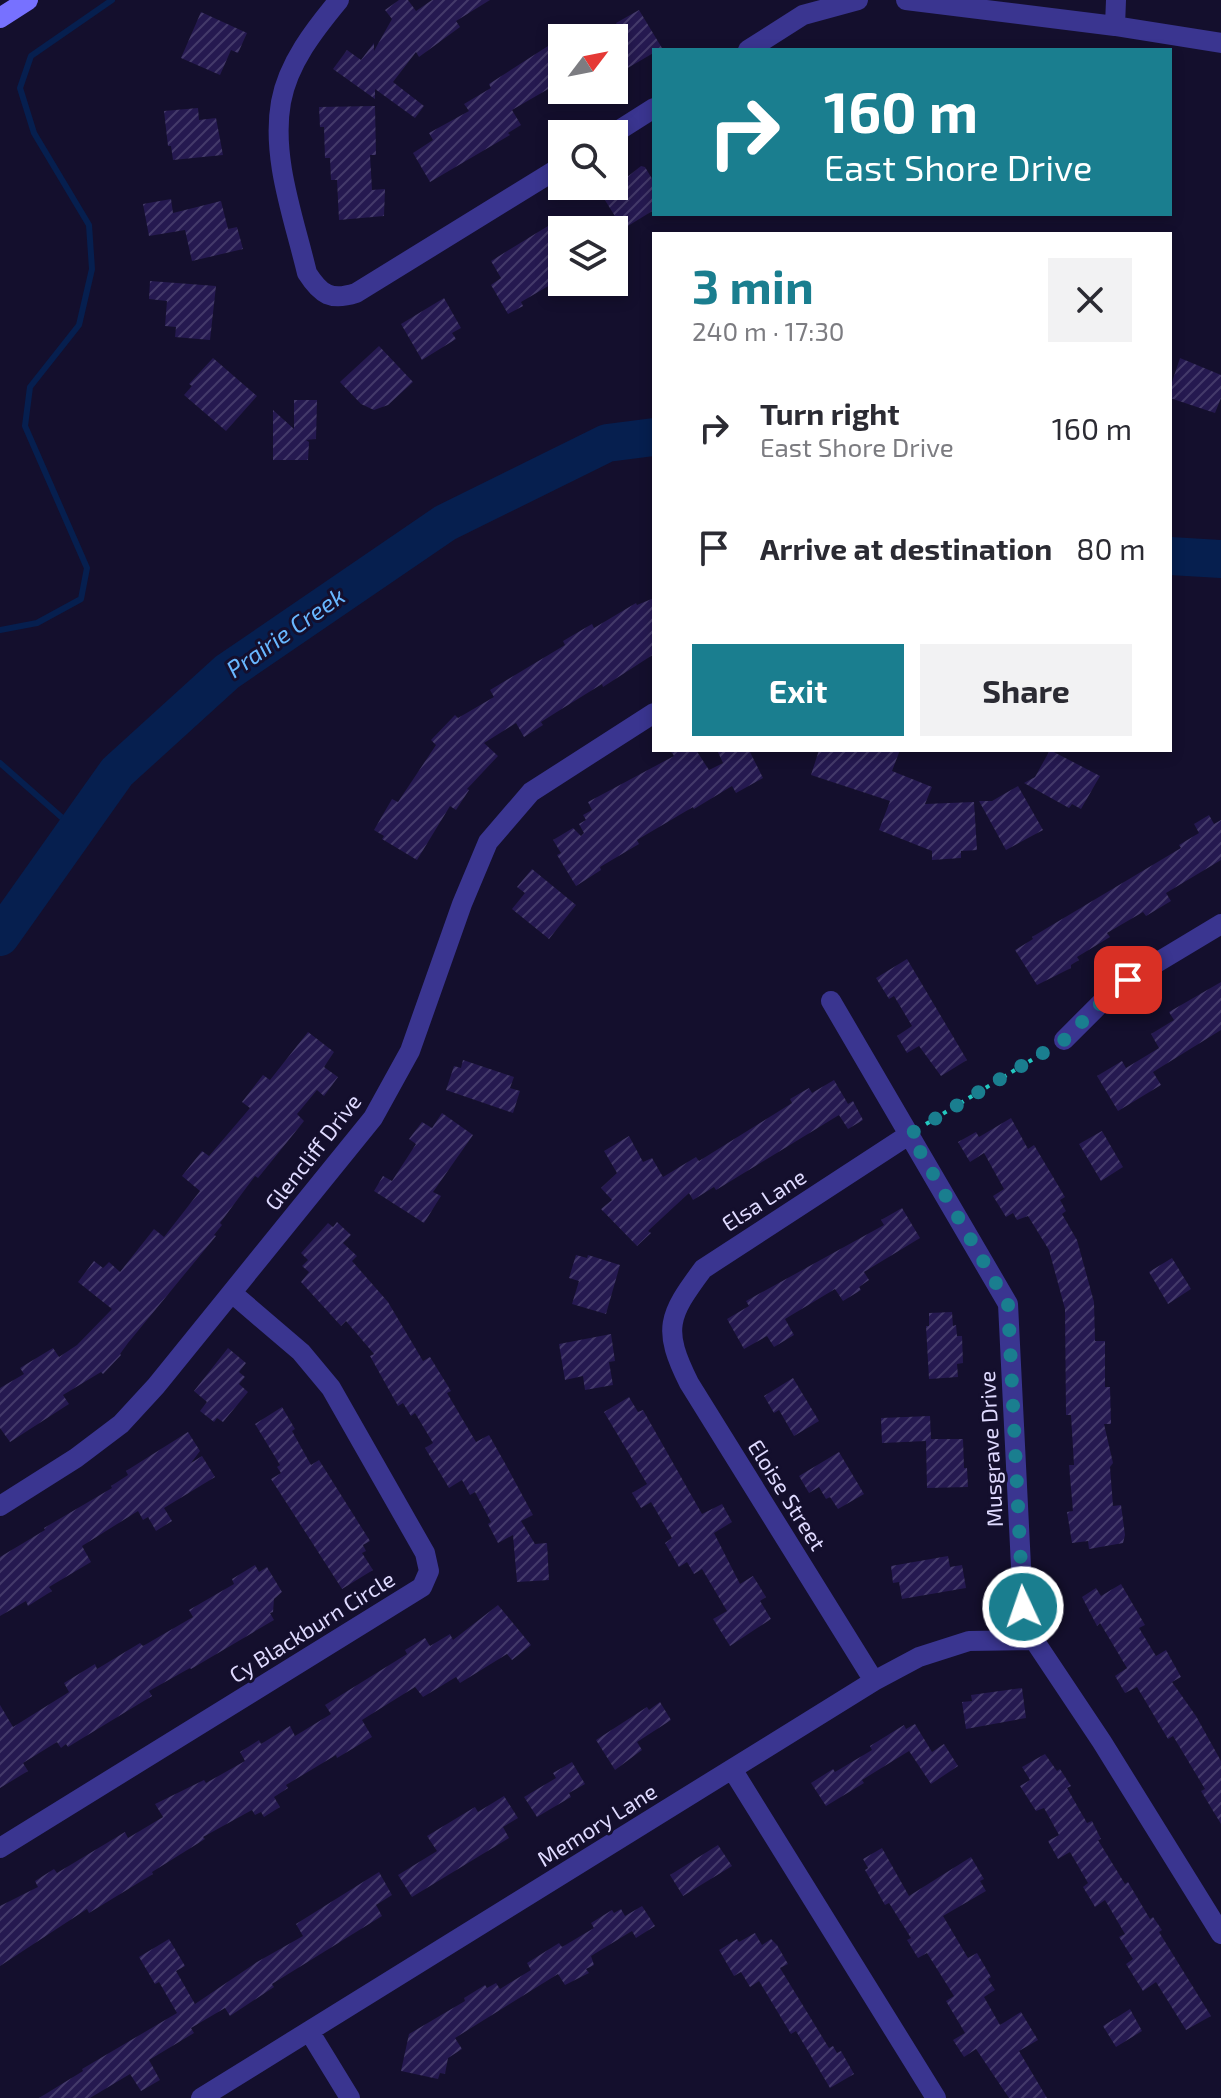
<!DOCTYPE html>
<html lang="en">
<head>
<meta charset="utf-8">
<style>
	body { margin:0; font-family:"Exo 2",sans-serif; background:#f2f2f3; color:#2b2b33; height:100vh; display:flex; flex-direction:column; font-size:30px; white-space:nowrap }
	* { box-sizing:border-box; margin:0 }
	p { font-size:26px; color:#7c7c81 }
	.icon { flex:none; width:44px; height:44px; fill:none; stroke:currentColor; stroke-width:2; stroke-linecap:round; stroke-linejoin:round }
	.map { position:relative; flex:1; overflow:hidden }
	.panel { position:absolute; left:652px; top:232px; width:520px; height:520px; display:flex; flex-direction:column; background:#fff; border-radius:0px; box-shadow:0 4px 12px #0003 }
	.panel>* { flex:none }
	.hud { position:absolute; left:652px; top:48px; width:520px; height:168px; border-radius:0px; box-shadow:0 4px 12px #0003; background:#1a7e8f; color:#fff; overflow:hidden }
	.needle { width:52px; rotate:58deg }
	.buttons { position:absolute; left:548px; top:24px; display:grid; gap:16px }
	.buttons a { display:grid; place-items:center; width:80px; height:80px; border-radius:0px; background:#fff; box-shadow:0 4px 12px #0003; font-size:40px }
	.pin { position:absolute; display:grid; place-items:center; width:68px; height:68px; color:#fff; margin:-34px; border-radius:16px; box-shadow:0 4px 12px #0006 }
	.me { position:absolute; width:88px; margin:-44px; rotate:357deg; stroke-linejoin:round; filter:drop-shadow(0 0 6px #0008) }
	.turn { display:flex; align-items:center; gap:28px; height:168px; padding:0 40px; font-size:36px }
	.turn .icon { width:104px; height:104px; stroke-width:2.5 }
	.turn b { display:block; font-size:56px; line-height:68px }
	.round { display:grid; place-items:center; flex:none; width:84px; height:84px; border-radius:0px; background:#f2f2f3 }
	.head { display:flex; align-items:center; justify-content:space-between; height:136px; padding:0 40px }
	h1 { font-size:48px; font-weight:700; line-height:60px; color:#1a7e8f }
	.action { display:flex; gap:16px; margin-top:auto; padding:16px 40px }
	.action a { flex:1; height:92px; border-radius:0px; background:#1a7e8f; color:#fff; font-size:32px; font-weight:700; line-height:92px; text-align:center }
	.action a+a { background:#f2f2f3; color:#2b2b33 }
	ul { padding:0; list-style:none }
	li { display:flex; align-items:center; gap:24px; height:120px; padding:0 40px }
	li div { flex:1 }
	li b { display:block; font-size:30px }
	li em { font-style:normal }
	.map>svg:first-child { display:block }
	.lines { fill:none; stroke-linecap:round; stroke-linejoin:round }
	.stream { stroke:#061f4f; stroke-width:6 }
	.river { stroke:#061f4f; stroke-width:38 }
	.building { fill:url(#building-hatch) }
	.path { stroke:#24c9c1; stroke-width:4; stroke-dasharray:4 6; stroke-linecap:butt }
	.street { stroke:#3a3590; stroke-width:20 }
	.secondary { stroke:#7771ff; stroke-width:20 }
	.route { stroke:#1a7e8f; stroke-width:14; stroke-dasharray:0 25.2 }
	.labels { text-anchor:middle; stroke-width:6; stroke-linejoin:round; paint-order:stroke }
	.street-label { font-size:22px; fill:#dfdaff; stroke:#140f2d }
	.water-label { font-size:24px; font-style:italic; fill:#68b7ff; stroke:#140f2d }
</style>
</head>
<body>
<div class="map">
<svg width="1221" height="2098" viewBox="0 0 1221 2098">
	<defs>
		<pattern id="building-hatch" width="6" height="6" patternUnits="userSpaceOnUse" patternTransform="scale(2)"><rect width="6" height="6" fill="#251950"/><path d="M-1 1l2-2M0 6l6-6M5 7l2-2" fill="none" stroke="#443a6a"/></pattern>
	</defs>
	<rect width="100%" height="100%" fill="#140f2d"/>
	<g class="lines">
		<path class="stream" d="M0,630l37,-7 44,-24 6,-31 -62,-142 5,-39 49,-62 13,-56 -3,-44 -55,-92 -14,-45 11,-32 81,-56
			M0,763l76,67"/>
		<path class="river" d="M1170,556l51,3
			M0,937l117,-165 110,-100 218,-149 162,-80 47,-6"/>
	</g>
	<path class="building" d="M399,0h9l8,11 16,-11h58l-34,21 4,6 -41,30 -3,-5 -23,30 31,24 -9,12 -40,-29v10l-42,-30 14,-19 14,10 13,-17v8l18,-32 -7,-9z
		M639,10l23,38 -48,28v-45l5,-3 -3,-5z
		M201,12l46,21 -9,20 -7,-3 -11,25 -39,-17z
		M562,37v44l-50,29 9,15 -13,8 2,2 -80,47 -17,-29 20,-13 -4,-7 40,-22 -5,-7 27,-16 -2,-4z
		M375,106l1,49h-6l2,35 13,-1 -1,27 -45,4 -2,-40h-6l-1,-22h-5l-1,-31h-4l-1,-20z
		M198,108l1,12 17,-2 7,37 -50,5 -2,-14h-3l-4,-35z
		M641,166l4,1 9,15v28l-31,19 -20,-32 26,-16 -3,-3z
		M171,199l2,14 48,-12 7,28 9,-2 6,22 -51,12 -7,-31 -36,6 -6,-32z
		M548,226l4,7 10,-6v51l-41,24 2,4 -15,8 -17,-29 10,-7 -10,-17z
		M150,281l66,5 -6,54 -35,-3 1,-10 -11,-1 2,-25 -18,-2z
		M444,298l17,30 -9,5 4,6 -34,21 -21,-36z
		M379,346l34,36 -25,23 -14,5 -13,-6 -21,-22z
		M213,358l44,38 -31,35 -42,-36 8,-9 -3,-2z
		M1180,358l41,17v23l-6,15 -45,-15v-10z
		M294,400h23l-1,39 -10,1 3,2 -1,18h-35v-50l21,19z
		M654,598v56l-51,33 -1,-3 -42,26 -19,12 2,3 -19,12 -8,-14 -32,20 14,13 -31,33 2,1 -13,20 -6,-4 -33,54 -35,-21 2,-3 -10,-6 18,-31 6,3 38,-57 -5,-5 24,-25 3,3 36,-21 -4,-7 75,-45 -2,-4 29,-17 2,4 42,-25 1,2z
		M670,750h26l13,20 14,-7 -6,-13h32l14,28 -27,15 -4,-7 -38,23 -1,-2 -56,33 2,4 -39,23 1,3 -25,16 -19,-31 4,-2 -8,-13 20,-12 8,8 3,-3 -5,-9 7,-4 -3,-5 9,-5 -4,-8 86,-46z
		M819,750h81l-8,21 40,16 -7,17 49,-2 3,48 -16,1v7l-29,2v-9l-53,-21 11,-29 -79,-26z
		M1050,750l50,26 -19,33 -9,-5 -3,4 -45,-25 11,-6z
		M1018,786l25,44 -37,20 -27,-49h13z
		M1209,815l5,9 7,-4v40l-55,33 5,8 -25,15 -3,-4 -36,21 3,4 -33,20 2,3 -8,5v3l-34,17 -22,-35 18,-11 -1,-2 149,-89 -2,-3 20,-12 -5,-9z
		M532,869l44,36 -27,34 -37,-30 13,-16 -8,-6z
		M907,959l60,101 -26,16 -22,-30 -12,7 -10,-17 15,-10 -18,-30 -5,3 -13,-21z
		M1221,982v48l-68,42 8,13 -43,26 -21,-35 25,-15 4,7 33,-20 -8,-14 23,-14 -5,-8z
		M308,1032l26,20 -10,15 14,10 -14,19 -7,-6 -20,24 7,7 -46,57 -3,-2 -35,47 2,2 -8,10 2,1 -88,107 -8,11 1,1 -18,19 -2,-2 -38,23 6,9 -59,38 -10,-14v-40l24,-14 -4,-6 33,-20 6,9 18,-12 35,-36 -34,-27 16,-21 9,7 6,-6 11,10 34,-43 10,8 36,-46 -18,-15 20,-25 7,5 41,-48 -8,-6 21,-27 7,5z
		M463,1060l51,17 -4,11 10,3 -7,22 -67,-23 8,-24 7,2z
		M834,1080l14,24 5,-3 10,19 -15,9 -9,-14 -123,75 -2,-3 -21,13 -4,-7 -41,38 3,2 -14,13 -36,-37 11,-9 -11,-12 16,-15 -13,-22 25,-15 14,26 9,-4 11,19 33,-20 3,4 93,-58 -2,-4 19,-11 3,5z
		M442,1113l31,22 -40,57 8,4 -17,27 -50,-32 9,-15 9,5 24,-37 -7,-5 13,-17 10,6z
		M1011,1118l17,31 6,-4 31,52 -5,3 6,11 -4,3 15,26 17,62 1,39h10v46h5l1,37h-7l9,39 -3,4 3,39 8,-1 4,30 -2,8 -34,6 -1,-8 -16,2 -5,-31 6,-1 -4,-46h5l-3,-50h-5l-1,-106 -16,-59 -21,-34 -11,4 -4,-7 -7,4 -13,-21 11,-7 -20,-36 -14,9 -12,-20 18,-10 3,5z
		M1102,1131l21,36 -22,14 -22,-37z
		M902,1208l18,30 -56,34 5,8 -10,7 2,3 -18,11 -8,-12 -50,30 9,16 -20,12 -7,-11 -23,13 -17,-30 22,-13 -3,-5 138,-76 -3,-5z
		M337,1222l14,13 -8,8 14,13 -5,5 36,41 35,59 7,-4 21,34 -4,2 29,49 13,-7 17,30 27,50 -12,6 14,23 12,-1 2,37 -32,2 -4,-47 -15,8 -10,-19 3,-2 -16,-30 -5,3 -8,-15 -13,8 -24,-40 8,-5 -18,-30 -4,3 -8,-13 -5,3 -28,-50 4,-2 -28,-33 -5,5 -40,-44 8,-10 -7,-6 6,-6 -7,-7 27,-30 5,4z
		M576,1255l11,3 1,-3 32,10 -14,49 -34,-10 7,-23 -10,-3z
		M1172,1258l19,31 -23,15 -19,-32z
		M952,1312l1,14 3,-1 1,11h5l1,27 -6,1 1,13 -29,2 -3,-53h3v-13z
		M611,1334l4,27 -6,1 4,23 -28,5 -2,-14 -18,4 -6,-36z
		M228,1348l18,15 -7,9 6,5 -6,7 9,8 -25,30 -6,-4 -3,4 -14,-11 7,-9 -13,-11z
		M793,1378l26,43 -25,15 -15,-26 -5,3 -10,-17z
		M629,1397l9,15 5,-2 59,104 20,-10 10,18 -18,11 26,51 13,-8 13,21 -6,4 11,18 -41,27 -17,-27 14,-8 -25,-42 -8,5 -7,-12 -8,5 -14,-24 7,-5 -21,-36 -10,6 -9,-15 15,-9 -43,-72z
		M282,1407l13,22 -3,2 19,34 8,-5 51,81 -7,4 3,6 -4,2 11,17 -31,19 -71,-110 10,-6 -4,-6 3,-2 -25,-41z
		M930,1416l1,23h32l1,29h3l1,19 -41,1 -1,-47 -44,2 -1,-25z
		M188,1432l12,19 -9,12 11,-7 13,21 -51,31 8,13 -16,10 -8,-14 -5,3 -5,-9 -56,35 9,16 -42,25 3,4 -24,15 -2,-5 -26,15v-59l45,-27 -1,-2 68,-40 -1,-2 17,-11 -2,-4z
		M839,1452l25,42 -26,15 -8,-12 -4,2 -7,-12 -10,6 -10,-17z
		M948,1556l2,11 12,-2 4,23 -64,11 -3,-17 -6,1 -2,-17z
		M255,1565l4,7 8,-5 15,25 -8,7 -1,13 -3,1 4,7 -83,49 -1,-1 -41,23 3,5 -84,51 -2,-3 -5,4 -4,-6 -34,21 5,8 -28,17v-83l13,22 56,-35 -5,-9 31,-19 2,5 43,-26 3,3 50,-29 -4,-7 45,-26 -2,-5z
		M1121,1584l24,41 -6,3 17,28 10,-6 15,27 -9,5 24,34 25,45v63l-20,-33 4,-2 -32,-53 -5,3 -31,-52 -12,6 -10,-17 12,-8 -27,-45 -3,3 -15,-29 14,-9 5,8z
		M498,1605l33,40 -19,15 -5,-6 -47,29 -4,-6 -33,20 -8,-10 -53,33 10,17 -35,21 -1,-3 -50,30 2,3 -14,9 6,10 -16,10 -3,-5 -6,3 -3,-5 -49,27 2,2 -53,33 1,2 -64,39 -2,-4 -87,57v-60l38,-19 -3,-6 19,-12 3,4 68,-41 3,6 35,-21 -8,-13 49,-24 2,3 39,-22 -5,-9 19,-12 2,4 29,-18 5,10 36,-22 -6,-9 82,-51 -2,-4 20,-12 5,8 20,-12 3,6z
		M1022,1688l4,30 -60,11 -4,-27 10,-1 -1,-6z
		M660,1702l11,18 -34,22 5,8 -27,20 -19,-30 51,-33 2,3z
		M915,1724l17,28 12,-8 14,22 -27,18 -22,-33 -47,29 2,3 -38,23 -15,-23 22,-14 2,3 37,-22 -2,-4 34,-21 2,4z
		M1045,1754l12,17 3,-2 11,17 -4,2 20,35 5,-2 9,18 -3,1 27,44 3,-2 22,37 3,-2 9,13 -3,2 52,84 -25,14 -30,-48 -13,9 -17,-27 7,-5 -14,-22 6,-3 -20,-34 -10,7 -12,-20 5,-4 -18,-31 -12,7 -10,-18 11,-6 -15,-27 -8,3 -16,-25 10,-6 -8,-13z
		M572,1762l13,22 -16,9 2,4 -34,20 -13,-20 32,-19 -3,-5z
		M504,1796l14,22 -15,9 6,11 -97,59 -14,-22 39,-24 -10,-15 48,-29 3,5z
		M718,1845l14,21 -49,30 -13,-21z
		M882,1848l27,48 62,-39 13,22 -4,2 6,10 -43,25 25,42 9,-5 14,24 -3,2 7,11 -11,7 16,28 21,-13 17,28 -19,11 28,47h-38l-33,-49 -12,8 -11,-17 12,-7 -19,-32 8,-5 -27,-43 -9,5 -11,-18 4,-2 -22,-35 -4,2 -20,-35 3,-2 -5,-9z
		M379,1872l13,23 -16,10 6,11 -110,68 2,3 -44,29 -5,-8 -34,20 3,5 -45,27 11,20 -19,11 -11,-17 -40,24h-51l44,-27 -1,-2 95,-56 -18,-31 -4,2 -16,-27 30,-18 16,27 -9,5 19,33 62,-42 46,-26 -7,-12z
		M642,1906l13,20 -19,12 -4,-7 -41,25 3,9 -8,4 3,4 -24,12 -7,-11 -103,64 7,11 -14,9 -3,16 -5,-1 -2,6 -37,-8 8,-37 56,-33 -1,-3 21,-13 2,3 9,-5 4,6 31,-19 -4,-7 32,-20 3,4 32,-19 -3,-5 21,-13 2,3 7,-4 4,7z
		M755,1933l7,12 9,-6 6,6 11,19 -8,4 49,80 4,-2 4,7 4,-2 13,23 -24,14 -34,-57 -5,3 -32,-53 -9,6 -9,-15 -7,4 -15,-26 18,-11 2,3z
		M1130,2009l12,22 -26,16 -13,-21z"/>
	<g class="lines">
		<path class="path" d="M926,1124l122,-74"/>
		<path class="street" d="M339,0c-24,29 -51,63 -58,102 -10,56 13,116 26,171 14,22 24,28 49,20l206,-127
			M906,0l209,26 106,17
			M1115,26l1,-26
			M748,50l55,-35 55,-15
			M613,134l41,-26
			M831,1001l177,303 15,303 11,33 68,102 119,192
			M1064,1040l43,-43 21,-17 93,-56
			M0,1506l76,-48 45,-34 35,-38 217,-268 37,-67 52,-147 26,-62 43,-50 123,-79
			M874,1681l-185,-298c-27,-54 -21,-67 14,-114l207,-135
			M732,1769l204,329
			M0,1848l422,-261 7,-16 -4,-18 -94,-165 -30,-36 -69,-59
			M309,2031l41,67
			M201,2098l673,-417 45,-24 50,-16 65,-1"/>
		<path class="secondary" d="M0,18l28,-18"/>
	</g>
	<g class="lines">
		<path class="route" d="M1023,1607l-15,-303 -98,-170 154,-94 43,-43 21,-17"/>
	</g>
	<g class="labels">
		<g class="street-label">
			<text transform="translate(313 1152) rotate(-52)" y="8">Glencliff Drive</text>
			<text transform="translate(764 1200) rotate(-33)" y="8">Elsa Lane</text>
			<text transform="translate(991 1449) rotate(-93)" y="8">Musgrave Drive</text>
			<text transform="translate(787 1495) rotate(58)" y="8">Eloise Street</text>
			<text transform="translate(312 1627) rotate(-32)" y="8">Cy Blackburn Circle</text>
			<text transform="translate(597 1825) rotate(-32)" y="8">Memory Lane</text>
		</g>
		<g class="water-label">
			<text transform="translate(286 633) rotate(-35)" y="8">Prairie Creek</text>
		</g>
	</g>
</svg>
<div class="buttons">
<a><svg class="needle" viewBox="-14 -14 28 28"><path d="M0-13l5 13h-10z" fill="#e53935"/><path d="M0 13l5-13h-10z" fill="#7c7c81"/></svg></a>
<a><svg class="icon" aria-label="search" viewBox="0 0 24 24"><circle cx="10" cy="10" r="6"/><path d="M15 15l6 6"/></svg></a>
<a><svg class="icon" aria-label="layers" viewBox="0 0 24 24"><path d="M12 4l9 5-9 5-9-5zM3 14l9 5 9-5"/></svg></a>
</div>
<div class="pin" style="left:1128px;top:980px;background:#d93025"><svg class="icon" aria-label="arrive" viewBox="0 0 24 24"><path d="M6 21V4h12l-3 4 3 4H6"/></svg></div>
<svg class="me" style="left:1023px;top:1607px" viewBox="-20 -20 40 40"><circle r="17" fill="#1a7e8f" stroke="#fff" stroke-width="3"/><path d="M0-11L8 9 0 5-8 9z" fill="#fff"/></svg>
<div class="hud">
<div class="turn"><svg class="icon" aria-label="right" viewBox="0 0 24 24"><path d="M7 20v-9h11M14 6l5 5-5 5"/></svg><div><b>160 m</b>East Shore Drive</div></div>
</div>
<section class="panel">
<div class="head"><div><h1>3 min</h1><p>240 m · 17:30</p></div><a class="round"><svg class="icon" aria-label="close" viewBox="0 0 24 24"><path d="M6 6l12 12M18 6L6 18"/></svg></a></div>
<ul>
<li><svg class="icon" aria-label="right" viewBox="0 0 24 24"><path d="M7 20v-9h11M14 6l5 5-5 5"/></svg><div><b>Turn right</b><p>East Shore Drive</p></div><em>160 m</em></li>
<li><svg class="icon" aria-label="arrive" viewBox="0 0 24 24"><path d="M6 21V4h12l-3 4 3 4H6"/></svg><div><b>Arrive at destination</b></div><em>80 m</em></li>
</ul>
<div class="action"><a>Exit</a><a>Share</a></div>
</section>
</div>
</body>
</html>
